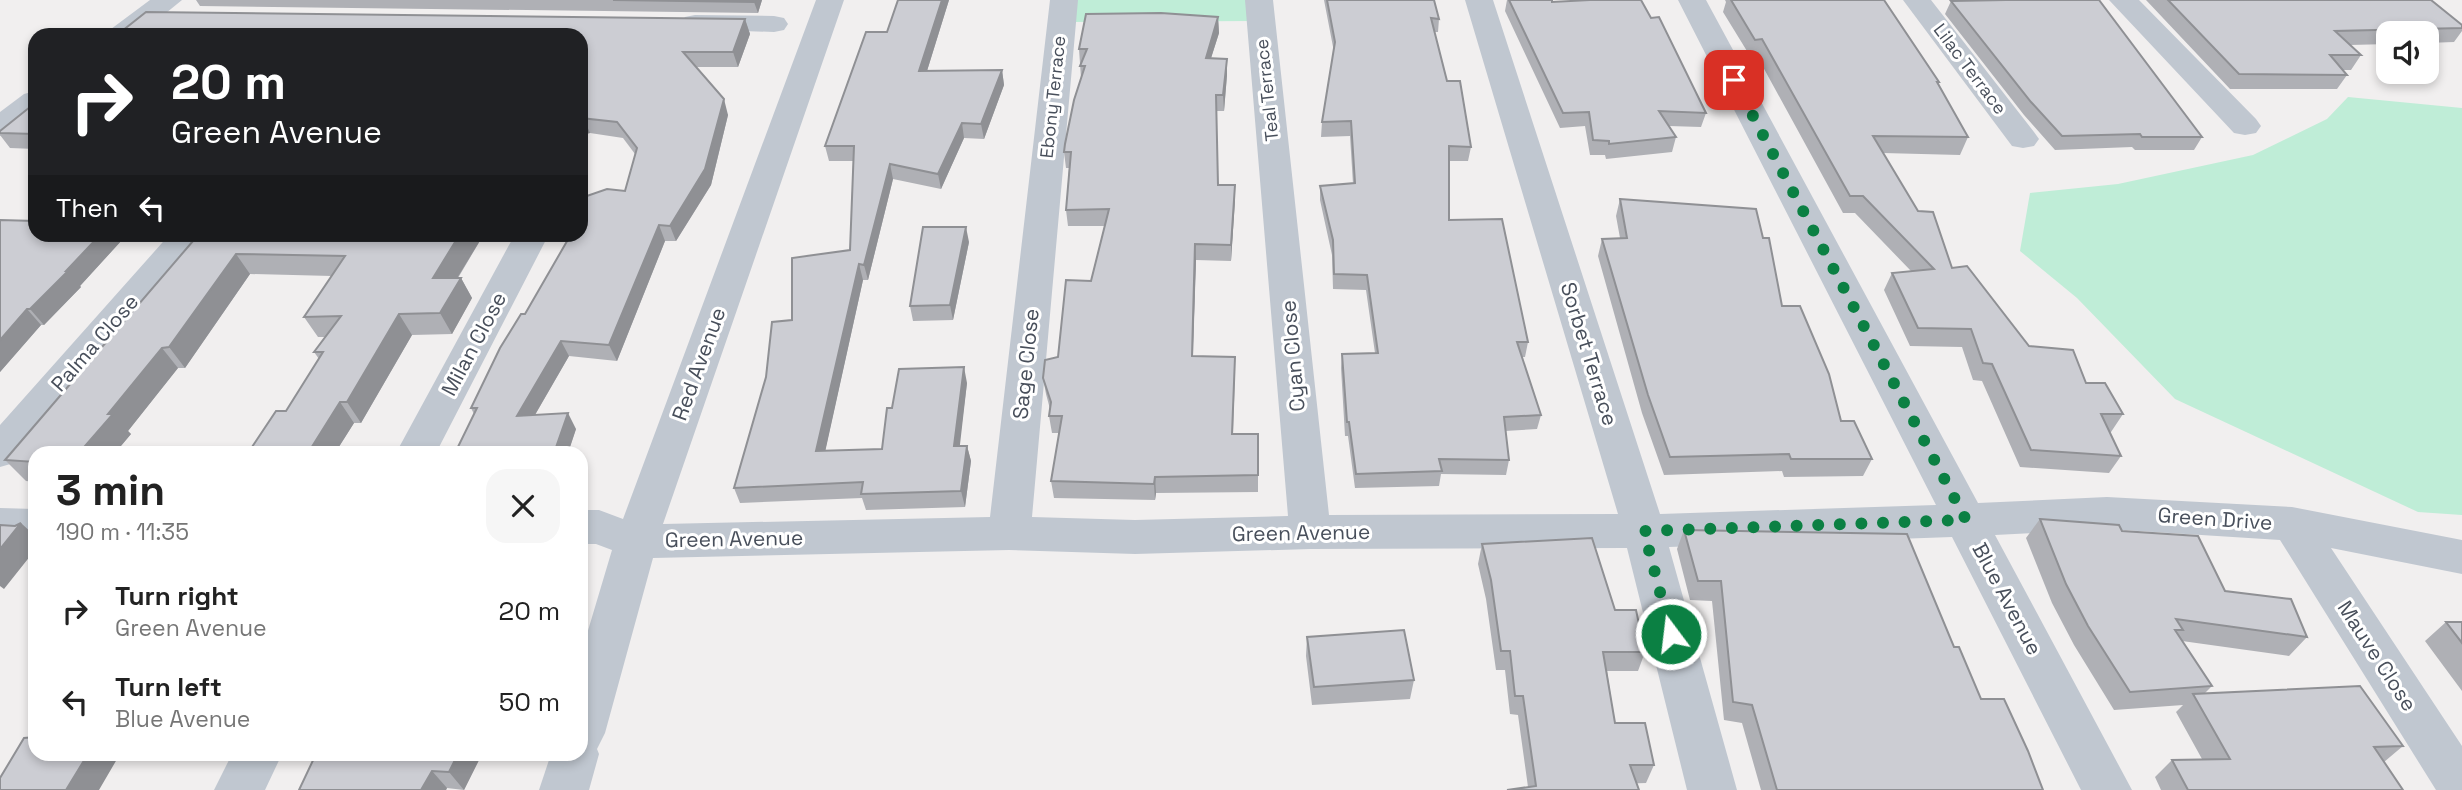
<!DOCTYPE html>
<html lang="en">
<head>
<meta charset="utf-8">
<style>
	body { margin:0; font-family:"Space Grotesk",sans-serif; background:#f6f6f6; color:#222; height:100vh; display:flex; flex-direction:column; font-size:26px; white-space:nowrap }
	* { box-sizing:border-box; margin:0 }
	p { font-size:23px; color:#767676 }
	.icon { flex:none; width:38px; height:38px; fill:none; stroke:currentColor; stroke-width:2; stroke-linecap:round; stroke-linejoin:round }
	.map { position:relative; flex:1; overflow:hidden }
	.side { position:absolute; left:28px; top:446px; width:560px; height:315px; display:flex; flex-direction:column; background:#fff; border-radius:21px; box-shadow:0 4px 10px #0003 }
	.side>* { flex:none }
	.banner { position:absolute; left:28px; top:28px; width:560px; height:214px; border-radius:21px; box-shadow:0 4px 10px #0003; background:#202124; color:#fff; overflow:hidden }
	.buttons { position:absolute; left:2376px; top:21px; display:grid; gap:14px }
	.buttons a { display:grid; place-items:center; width:63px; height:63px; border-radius:14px; background:#fff; box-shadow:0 4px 10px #0003; font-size:35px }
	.pin { position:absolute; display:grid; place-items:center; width:60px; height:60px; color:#fff; margin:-30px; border-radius:14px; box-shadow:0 4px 10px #0006 }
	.me { position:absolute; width:77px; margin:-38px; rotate:345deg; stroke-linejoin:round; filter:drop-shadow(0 0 5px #0008) }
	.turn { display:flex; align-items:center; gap:24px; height:147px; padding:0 28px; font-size:32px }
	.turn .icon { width:91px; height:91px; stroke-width:2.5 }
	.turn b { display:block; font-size:49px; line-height:60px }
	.then { display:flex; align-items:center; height:66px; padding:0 28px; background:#0003; gap:14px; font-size:26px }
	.round { display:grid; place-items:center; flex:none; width:74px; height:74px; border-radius:21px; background:#f6f6f6 }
	.summary { display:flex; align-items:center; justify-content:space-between; height:119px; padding:0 28px }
	h1 { font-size:42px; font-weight:800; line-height:52px }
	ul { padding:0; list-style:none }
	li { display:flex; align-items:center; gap:21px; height:91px; padding:0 28px }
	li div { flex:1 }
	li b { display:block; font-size:26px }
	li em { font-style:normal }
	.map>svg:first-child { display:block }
	.green { fill:#bfedd7 }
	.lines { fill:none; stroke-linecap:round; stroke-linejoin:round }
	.street { fill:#c0c7d0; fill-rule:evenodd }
	.wall { fill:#afb0b5 }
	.shaded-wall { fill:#8f9094 }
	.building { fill:#cccdd3; stroke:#8f9094; stroke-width:2 }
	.route { stroke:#0b8043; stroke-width:12; stroke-dasharray:0 21.6 }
	.labels { text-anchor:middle; stroke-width:6; stroke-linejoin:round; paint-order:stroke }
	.far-street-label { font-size:18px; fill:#484f5b; stroke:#fff }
	.street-label { font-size:21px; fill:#484f5b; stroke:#fff }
</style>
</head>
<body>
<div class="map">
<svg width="2462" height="790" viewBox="0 0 2462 790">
	<rect width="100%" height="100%" fill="#f1efef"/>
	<path class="green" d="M1074,0h177l2,21 -182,1z
		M2348,97l114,11v407l-44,-3 -243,-113 -98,-101 -57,-47 10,-58 88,-9 135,-29 74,-36z"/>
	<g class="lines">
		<path class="street" d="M150,0h32l-43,35h-32l4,-6z
			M816,0h28l-181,524 327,-7 60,-517h28l-46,517 103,3 153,-4 -43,-516h28l56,515 289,-1 -153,-514h28l167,514 276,-9 -258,-505h28l272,503 129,-6 185,10 170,33v34l-131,-26 131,198v44h-26l-156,-250 -173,-11 -112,6 137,255h-51l-129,-253 -283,10 68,243h-50l-60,-242 -317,1 -175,5 -126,-4 -356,8 -48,175 -8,16 2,5 -10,36h-50l12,-36h30v-100l31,-104 -16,-6h-15v-34h18l24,9z
			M1903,0h28l103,132 5,7 -5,7 -11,2 -11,-2z
			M2109,0h30l117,119 5,7 -5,7 -11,2 -11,-2z
			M695,15l79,1 10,2 4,6 -4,6 -10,2 -89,-3 -4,-6 4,-6z
			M35,91v24l-24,19 -11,2v-24l24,-18z
			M170,234h36l-192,229 -14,4v-42z
			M515,234h34l-113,219h-40z
			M0,508l35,1v34l-35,-1z
			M232,754h50l-17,36h-51z"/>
	</g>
	<path class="wall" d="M196,0h566l-4,13 -558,-7z
		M898,0h51l-22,71 75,-1 2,15 -20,54 -20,-1 -23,51 -48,-10 -25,101h-5l-38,171 57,-2 10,-41 75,-25 -8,63h8l4,15 -6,46 -99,3 -4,-12 -122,5 -6,-15 58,-168 58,-70 3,-89h-24l-4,-15 62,-114z
		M1324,0h110l5,19 -1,13h-4l13,49 24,66 -3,14h-19v59l79,122 -3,15h-4l20,58 -4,14 -32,2 4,29 -3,15 -65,-1 -2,12 -84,2 -7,-52h-3l-4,-68 1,-14 33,-1 -9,-63 -33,-1 -1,-34 -12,-55v-14l33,-2 -3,-48 -29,1 1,-15 12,-70z
		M1507,0h45v2l154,111 -5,14 -32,-1 7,11 -4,15 -66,7 -1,-4h-15l-5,-29 -25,2 -55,-117z
		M1725,0h159l55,82 -1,2 30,53 -8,18 -77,-2 69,115 77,78 57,37 37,31 -12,18h-2l12,24 -12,17 -89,-6 -38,-86 -9,-1 -11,-33 -52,-1 -26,-56 8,-17 19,-2 -56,-58h-12l-86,-157h-7l-27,-44 3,-10z
		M2146,0h285l31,25v6l-8,11 -27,1v-10h-38v11l-39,1 11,10 -10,15h-8l4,5 -10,14h-107z
		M1951,1l251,136 -8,13h-59l-3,-3 -77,3 -31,-35 -79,-101z
		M1218,17l1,16 -8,25 16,17 -3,36h-8l2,74h17l-4,76 -35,-1 -3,96 42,17 -2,61 25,41v17l-102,1 -1,7 -101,-2 -3,-17 8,-48h-7l-3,-17 1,-7 -4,-15 -3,-16 15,-21 33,-76 14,-55h-37l-2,-16 3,-42h-3l-2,-16 17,-74 -2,-29z
		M745,19l5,15 -12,33h-42l32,48 -17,70 -35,56h-11l-48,120 -48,-5 -34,59 41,14 -8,24h-113l19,-39 -3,-6 54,-94 100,-123 10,-37 -12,-16 -33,-5 -9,2v-100z
		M35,103v46l-25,-1 -10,-13v-4z
		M1620,199l143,39 19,68 59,115 31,38 -9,17 -79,1 -2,-6 -118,4 -22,-62 -44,-157 4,-17 18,-1 -4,-22z
		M0,220l119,16 3,4 -42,46 1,1 -37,38h-3l-41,47z
		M199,234h285l-26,44h3l11,20 -20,36 -40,1 -51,88h-7l-19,30h-87l38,-42 33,-52 -5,-7 11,-15h-7l-14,-20 28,-41 -82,-2 -65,94h-7l-50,63 3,3 -16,19h-80v29l-9,-1 -21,-21z
		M969,242l-16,78 -40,1 -3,-15z
		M2040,519l82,12 185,106 -18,19 -107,-15 30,45 -8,8 199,52 -19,16 19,28h-242l-6,-13 17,-17 30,-1 -26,-47 7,-7 -69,5 -40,-65 -22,-42 -26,-65z
		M1684,530l270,117 27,52 62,91h-282l-19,-67 -18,-3 -12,-119 -22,-1 -13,-51z
		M1482,544l133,66 30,42 -7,19h-31l8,52 39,42 -8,18 -118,4 -10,-72 -8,-1 -5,-44h-9l-10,-71 -8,-35z
		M2446,622h16v69l-37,-50z
		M1307,637l107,43 -4,19 -98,6 -6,-49z
		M316,754h166l-18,36 -17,-2 -1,2h-147z"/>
	<path class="shaded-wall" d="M755,0h7l-4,13 -4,-11z
		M942,0h7l-27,87 -3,-16z
		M1218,17l1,16 -13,41v-16z
		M745,19l5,15 -12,33 -5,-15z
		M1227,59v16l-3,36 -1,-16z
		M1002,70l2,15 -20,54 -3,-15z
		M724,99l4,16 -17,70 -35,56 -6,-15z
		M583,117l7,16 -9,2v-17z
		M962,123l2,15 -23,51 -3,-15z
		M890,164l3,15 -25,101 -4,-15z
		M1235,185v16l-4,60v-16z
		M659,225l6,16 -48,120 -8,-16z
		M966,227l3,15 -16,78 -3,-15z
		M101,234h19l-1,2 3,4 -42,46 1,1 -37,38 -14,-16z
		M460,234h24l-39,64 -12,-20z
		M1195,244l1,16 -4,112v-16z
		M236,254l14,20 -65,94 -16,-21z
		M859,264l4,16 -41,186 -6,-15z
		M461,278l11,20 -20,36 -12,-21z
		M27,309l14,16 -41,47v-32z
		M399,314l13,21 -51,88 -14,-21z
		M561,341l8,15 -44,76 -8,-16z
		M162,348l16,20 -50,63 3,3 -16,19h-36l29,-39z
		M964,367l3,16 -9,79 -4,-16z
		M340,402l14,21 -19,30h-27z
		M568,413l8,16 -8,24h-14z
		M967,446l4,15 -6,46 -4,-16z
		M1155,477l1,16 -1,7 -1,-16z
		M21,523l14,13v14l-31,39 -4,-3v-37z
		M88,754h32l-21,36h-33z
		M458,754h24l-18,36 -15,-18z
		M432,771l15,17 -1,2h-25z"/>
	<path class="building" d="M613,0h142l-1,2z
		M898,0h44l-23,71 83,-1 -21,54 -19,-1 -24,51 -48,-10 -26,101 -5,-1 -43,187 66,-2 5,-41h5l7,-39 65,-2 -10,79h13l-6,45 -100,3 2,-12 -129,6 32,-111 6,-55 20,-2v-62l58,-8 4,-104h-29l41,-114h21z
		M1327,0h107l5,19 -8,-1 16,63h13l11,66 -22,-1v74l53,-1 26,123h-11l24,73 -37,2 5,43 -70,-1 3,12 -86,3 -7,-52h-2l-5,-68 36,-1 -11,-78 -33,-1 -1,-34 -13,-54 35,-3 -4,-62 -29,1 13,-80z
		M1509,0h43v2l38,-2h51l10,18 8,-1 47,96 -47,-2 17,26 -67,7v-3l-16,-1 -4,-28 -26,1z
		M1731,0h153l55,82h-2l31,55 -95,-1 45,75 15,1 19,56 15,-2 62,80 44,4 13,33h19l18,31h-22l20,42 -90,-6 -39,-86 -9,-1 -12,-34 -53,-1 -26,-55 42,-4 -71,-73h-13l-88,-157 -7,1z
		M2006,0h93l103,137h-60l-2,-3 -78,2 -31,-34 -80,-101z
		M2168,0h263l31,25v3l-127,3 26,24h-31l17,20 -108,-1z
		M146,12l599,7 -12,33h-50l41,47 -19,70 -35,57 -11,-1 -50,120 -48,-4 -44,75 51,-3 -14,40h-99l22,-45h-6l29,-60 21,-34h4l45,-78v-2h11v-36l26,-9 18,2 12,-43 -20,-26 -36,-4v-83h-464z
		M1161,13l57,4 -12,41 21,1 -4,36h-7l2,90h17l-4,60 -36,-1 -3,112 43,1 -3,77h26v41l-103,2 -1,7 -103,-3 11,-65h-13l2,-14 -8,-24 2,-18 13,-3 8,-77 25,1 18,-72 -43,1 5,-58h-7l1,-8 9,-44 11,-34h-5l7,-17h-8l7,-35z
		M35,103v31l-35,-1v-2z
		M1620,199l136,10 7,29h6l13,68h18l29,68 12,47h13l18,38h-81l-2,-5 -119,3 -22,-62 -46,-156 25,-1z
		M0,220l35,1v13h66l-35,37h2l-38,38h-3l-27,31z
		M923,227h43l-16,78 -40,1z
		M199,234h261l-27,44h28l-21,35 -41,1 -52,88h-7l-32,51h-60l28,-42h10l37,-59h-9l27,-36 -37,1 41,-61 -109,-2 -67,93 -7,1 -54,66h5l-34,39h-44v9l-30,-2z
		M2040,519l79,6 3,6 76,5 27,55 66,8 16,38 -131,-18 7,11h-8l37,56 -82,6 -42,-66 -22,-42z
		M21,523l-21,26v-24l15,1z
		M1684,530l223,4 47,113h5l22,52h23l24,52 15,39h-266l-25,-85 -19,-3 -12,-121h-23z
		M1592,538l23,72h21l9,42h-42l12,71h30l9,42h-24l9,25h-132l29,-4 -13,-90h-8l-5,-45h-9l-10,-71 -9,-36z
		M2446,622h16v21z
		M1404,630l10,50 -100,7 -7,-50z
		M2360,686l43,60 -29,1 29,43h-215l-16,-30 58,-1 -37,-65z
		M35,737v17h53l-22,36h-66v-12l24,-40z
		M316,754h142l-9,18 -17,-1 -11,19h-122z"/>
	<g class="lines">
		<path class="route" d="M1671,634l-27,-103 322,-11 -232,-440"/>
	</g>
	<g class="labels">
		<g class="far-street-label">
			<text transform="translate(1970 69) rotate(53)" y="6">Lilac Terrace</text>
			<text transform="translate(1267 90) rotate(-96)" y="6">Teal Terrace</text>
			<text transform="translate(1053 97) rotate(-84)" y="6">Ebony Terrace</text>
		</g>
		<g class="street-label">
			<text transform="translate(95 343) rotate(-49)" y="7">Palma Close</text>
			<text transform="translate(474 344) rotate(-62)" y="7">Milan Close</text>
			<text transform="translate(1589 354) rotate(73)" y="7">Sorbet Terrace</text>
			<text transform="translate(1293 356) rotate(-95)" y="7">Cyan Close</text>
			<text transform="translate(699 364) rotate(-70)" y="7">Red Avenue</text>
			<text transform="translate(1026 364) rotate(-84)" y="7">Sage Close</text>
			<text transform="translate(2215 519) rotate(4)" y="7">Green Drive</text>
			<text transform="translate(1301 533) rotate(-1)" y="7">Green Avenue</text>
			<text transform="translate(734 539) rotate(-1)" y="7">Green Avenue</text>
			<text transform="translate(2007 599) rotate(62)" y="7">Blue Avenue</text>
			<text transform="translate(2377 656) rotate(57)" y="7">Mauve Close</text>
		</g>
	</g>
</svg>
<div class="buttons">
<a><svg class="icon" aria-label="sound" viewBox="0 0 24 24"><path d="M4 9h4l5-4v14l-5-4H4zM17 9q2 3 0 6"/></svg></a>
</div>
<div class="pin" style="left:1734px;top:80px;background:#d93025"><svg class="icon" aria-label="arrive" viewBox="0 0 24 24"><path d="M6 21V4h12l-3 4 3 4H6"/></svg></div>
<svg class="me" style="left:1671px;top:634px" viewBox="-20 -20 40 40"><circle r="17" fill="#0b8043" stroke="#fff" stroke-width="3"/><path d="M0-11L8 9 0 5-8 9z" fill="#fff"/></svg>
<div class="banner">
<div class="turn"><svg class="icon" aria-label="right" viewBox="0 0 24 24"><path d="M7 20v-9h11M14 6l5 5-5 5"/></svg><div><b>20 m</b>Green Avenue</div></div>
<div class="then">Then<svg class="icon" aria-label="left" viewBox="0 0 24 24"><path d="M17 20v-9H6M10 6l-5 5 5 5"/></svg></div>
</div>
<section class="side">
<div class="summary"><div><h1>3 min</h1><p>190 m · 11:35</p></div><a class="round"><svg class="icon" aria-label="close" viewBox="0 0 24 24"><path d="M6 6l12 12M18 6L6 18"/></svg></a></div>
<ul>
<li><svg class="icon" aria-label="right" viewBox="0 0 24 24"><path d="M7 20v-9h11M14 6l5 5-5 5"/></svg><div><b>Turn right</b><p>Green Avenue</p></div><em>20 m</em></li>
<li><svg class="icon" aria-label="left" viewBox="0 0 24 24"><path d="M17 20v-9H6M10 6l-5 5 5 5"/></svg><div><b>Turn left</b><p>Blue Avenue</p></div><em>50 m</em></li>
</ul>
</section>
</div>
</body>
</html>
